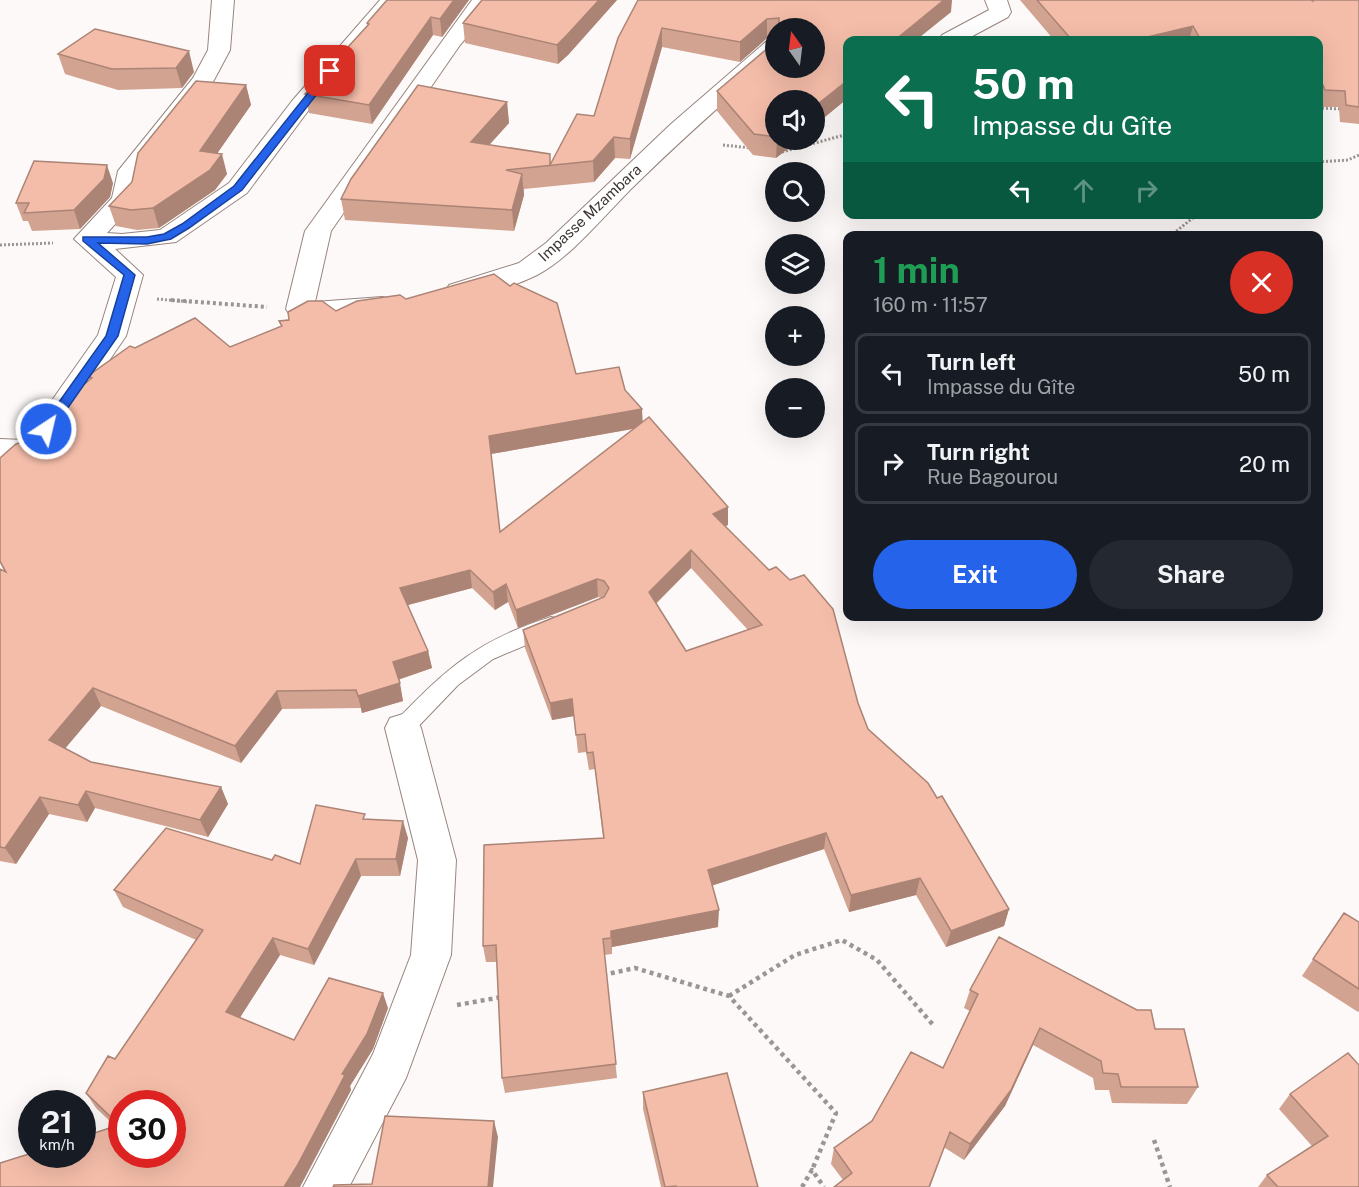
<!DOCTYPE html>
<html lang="en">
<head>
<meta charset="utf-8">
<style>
	body { margin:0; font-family:"Public Sans",sans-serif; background:#242831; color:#f1f3f6; height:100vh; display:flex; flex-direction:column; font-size:22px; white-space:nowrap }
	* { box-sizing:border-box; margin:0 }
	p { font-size:20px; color:#9ea1a6 }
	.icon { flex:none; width:33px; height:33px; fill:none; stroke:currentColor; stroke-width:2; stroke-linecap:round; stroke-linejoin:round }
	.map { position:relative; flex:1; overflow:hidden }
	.panel { position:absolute; left:843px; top:231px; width:480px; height:390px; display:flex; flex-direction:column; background:#171b24; border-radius:12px; box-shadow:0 6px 24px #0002 }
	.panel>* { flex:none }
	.banner { position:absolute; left:843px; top:36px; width:480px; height:183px; border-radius:12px; box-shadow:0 6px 24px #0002; background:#0b6e4f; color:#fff; overflow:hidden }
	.needle { width:39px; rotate:346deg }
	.controls { position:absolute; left:765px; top:18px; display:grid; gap:12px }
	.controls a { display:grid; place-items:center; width:60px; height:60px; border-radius:50%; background:#171b24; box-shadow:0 6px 24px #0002; font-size:30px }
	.speed { position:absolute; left:18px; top:1090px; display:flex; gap:12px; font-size:30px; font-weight:700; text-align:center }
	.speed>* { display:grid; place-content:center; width:78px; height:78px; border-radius:50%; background:#171b24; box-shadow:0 6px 24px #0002; line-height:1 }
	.speed small { font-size:15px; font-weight:400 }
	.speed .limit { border:9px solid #d22; background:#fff; color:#111 }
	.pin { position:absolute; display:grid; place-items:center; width:51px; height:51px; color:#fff; margin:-26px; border-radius:12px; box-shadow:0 3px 9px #0006 }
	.me { position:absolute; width:66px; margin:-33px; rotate:35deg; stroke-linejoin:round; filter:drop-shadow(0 0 4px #0008) }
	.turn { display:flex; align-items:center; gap:21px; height:126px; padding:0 30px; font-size:27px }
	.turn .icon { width:78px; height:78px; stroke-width:2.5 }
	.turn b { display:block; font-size:42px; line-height:51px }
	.lanes { display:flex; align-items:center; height:57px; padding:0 30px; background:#0003; justify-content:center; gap:30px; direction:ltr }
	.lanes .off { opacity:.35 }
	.round { display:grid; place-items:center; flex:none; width:63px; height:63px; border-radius:32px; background:#242831 }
	.headline { display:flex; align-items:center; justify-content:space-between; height:102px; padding:0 30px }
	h1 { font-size:36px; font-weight:700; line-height:45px; color:#1e9e55 }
	.button { display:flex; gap:12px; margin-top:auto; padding:12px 30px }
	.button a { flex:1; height:69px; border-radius:36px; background:#2563eb; color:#fff; font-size:24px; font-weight:700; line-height:69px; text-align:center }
	.button a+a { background:#242831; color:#f1f3f6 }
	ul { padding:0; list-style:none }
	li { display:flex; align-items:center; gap:18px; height:81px; margin:0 12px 9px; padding:0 18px; border:3px solid #363941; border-radius:12px }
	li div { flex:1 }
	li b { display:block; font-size:22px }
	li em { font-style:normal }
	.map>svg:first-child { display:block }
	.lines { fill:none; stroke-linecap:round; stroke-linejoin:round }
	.lane-casing { stroke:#97857e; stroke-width:2 }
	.street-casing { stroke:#97857e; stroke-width:2 }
	.path-far2 { stroke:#9b9593; stroke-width:3; stroke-dasharray:2 2; stroke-linecap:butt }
	.path-far1 { stroke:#9b9593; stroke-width:4; stroke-dasharray:3 3; stroke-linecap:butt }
	.path { stroke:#9b9593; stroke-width:4.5; stroke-dasharray:4 4; stroke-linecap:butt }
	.lane { fill:#fff; fill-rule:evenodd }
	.street { fill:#fff; fill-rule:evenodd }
	.wall { fill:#d2a391; fill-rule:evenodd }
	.shaded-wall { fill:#ab8476 }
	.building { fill:#f4bda9; stroke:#ab8476; stroke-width:1.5; fill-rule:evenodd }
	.route { fill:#2563eb; stroke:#184099; stroke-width:1.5 }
	.labels { text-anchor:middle; stroke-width:4.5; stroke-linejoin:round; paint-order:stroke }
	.far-street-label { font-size:15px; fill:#3d3532; stroke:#fff }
</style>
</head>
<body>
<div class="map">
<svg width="1359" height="1187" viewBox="0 0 1359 1187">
	<rect width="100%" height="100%" fill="#fdf9f8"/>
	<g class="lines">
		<g class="lane-casing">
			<path id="lane" d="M551,617l8,2 3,6 -3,6 -66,28 -35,26 -47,49 -8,3 -8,-3 -3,-6 3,-6c52,-54 83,-82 156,-105z"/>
		</g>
		<g class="street-casing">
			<path id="street" d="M212,0h22l-4,50 -16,30 -72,92 -5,28 -30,33 15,1 38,-4 69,-47 63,-82 88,-101h22l-94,111 -61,82 -71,49 -61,7 28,26 -17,61 -81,118 -15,6 -30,-1v-20l24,1 74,-105 18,-58 -42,-38 38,-41 6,-27 75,-93 15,-28z
				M472,0h22l1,3 -35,42 -129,186 -16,71 67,-5 10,2 4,6 -4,6 -10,2 -61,6 -31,-4 -4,-6 19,-78z
				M985,0h22l4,12 -3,5 -43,23h-26l3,-5 47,-25z
				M776,39v18c-50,43 -98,86 -145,132 -27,27 -61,69 -94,86 -20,10 -67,27 -88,22l-3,-6 3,-6 70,-22 27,-20 125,-119 97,-84z
				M403,714l13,4 5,10 35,132 -5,95 -45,123 -57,109h-46l70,-133 38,-99 7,-95 -33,-132 5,-10z"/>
		</g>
		<path class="path-far2" d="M1318,108l24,1
			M723,145l28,3
			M782,152l66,-18
			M1318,162l30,-2 11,-5
			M1170,236l28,-22
			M0,245l53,-2
			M157,299l34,3"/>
		<path class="path-far1" d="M171,300l96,7"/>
		<path class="path" d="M603,975l32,-7 94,28 107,117 -24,57
			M729,996l66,-41 47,-15 35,20 57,66
			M457,1005l45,-8
			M1154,1140l16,47
			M802,1187l10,-17 12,17"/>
		<use href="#lane" class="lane"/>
		<use href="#street" class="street"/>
	</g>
	<path class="wall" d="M469,0l-27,37 -9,-2 -61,89 -63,-11 -4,-19 62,-68v-3z
		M482,0h135l-49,55 -10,9 -93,-21 -2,-20z
		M638,0l313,12 -35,28h-68v58l-34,28v-26h-38v40h23l-23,18 -23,-3 -36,-44v-20l97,-63h-38v10h-9l-27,24 -78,-15 -32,112 -15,-1 -21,24 -70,7v6l-10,36 -169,-11 -4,-21 166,-97 2,21 -20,22 62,18 43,-47z
		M1020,0h291l2,1 46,-1v124l-19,-2 -1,-15h-19l-2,-2v-65h-264z
		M95,29l99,43 -12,16 -64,2 -53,-16 -7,-20z
		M246,85l5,20 -34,48 10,21 -12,16 -56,38 -22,2 -21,-4 -7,-20z
		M113,183l-3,14 -30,32 -48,2 -4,-10h-5l-7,-18z
		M406,299l170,75 49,16 17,19v13l86,85v18l-3,1 133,177 10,26 69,69 72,111 -5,17 -58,21 -30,-52 -67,17 -25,-63 -112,36 6,42 -106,20v7l-8,1 13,123 -112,15 -3,-15 -5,-116h-11l-3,-16 120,-108 -8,-69 -6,1 -3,-18 -8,1 -4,-37 -22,4 -27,-72 -2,-18 79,-32 -4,-1 -80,31 -10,-26 -13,8 -23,-22 -64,17 20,46 4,17 -34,12 5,21 -41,12 -1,-5 -79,1 -41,54 -140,-57 -36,42 26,14 130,25 7,17 -20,33 -113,-29 -8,14 -38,-8 -33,50 -16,-3v-292l4,2 -4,-8v-105l39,-21 51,-57 -2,-4 47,-28 95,-1 51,-21 -2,-5zM633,429l-133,103 -9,-78zM691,568l57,62 -62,21 -30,-47z
		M366,819l42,19 -8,38h-39l-47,89 -34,-10 -40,62 54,23 94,-32 -15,41 -23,37 1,4 -47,89 -189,-53 -19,-18 -10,-15 29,-34 81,-119 -73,-33 -9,-17 158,-30 28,4z
		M1344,913l15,9v89l-1,1 -56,-36z
		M970,990l185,39 43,58 -11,17 -75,-1 -3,-13h-14l-2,-12 -60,-33 -28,61 -41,54 -19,-12 -102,32 -12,-16 3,-16 109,-80 27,-57 -6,-3z
		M1359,1065v122h-101l9,-12 45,-29 -33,-37 11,-15z
		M643,1092l115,95h-97l-18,-78z"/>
	<path class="shaded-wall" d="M454,0h15l-27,37 -2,-18z
		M599,0h18l-49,55 -10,9 -1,-19z
		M944,0h8l-1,12 -35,28h-21z
		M431,17l2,18 -61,89 -3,-19z
		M767,19v19l-27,24v-20z
		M1193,26l-4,14h-54z
		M662,28v19l-32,112v-20z
		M189,51l5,21 -12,16 -6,-20z
		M848,80v18l-34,28v-19z
		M246,85l5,20 -46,66 -5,-20z
		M507,102l2,21 -36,40 -2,-21z
		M614,137l1,21 -21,24 -1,-21z
		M777,140h22l-23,18z
		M222,154l5,20 -12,16 -56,38 -6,-20z
		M107,165l6,18 -3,14 -30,32 -6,-19z
		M522,174l2,21 -10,36 -2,-21z
		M642,409l1,18 -152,27 -2,-18z
		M728,507v18l-15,7v-18z
		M691,550v18l-42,42v-18z
		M470,570l2,18 -68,18 -4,-18z
		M597,579l1,18 -80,31 -2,-18z
		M506,584l2,18 -13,8 -2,-18z
		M428,651l4,17 -35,12 -4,-18z
		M400,683l3,18 -41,12 -4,-17z
		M93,688l8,18 -43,51 -9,-17z
		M277,691l5,18 -41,54 -6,-17z
		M572,699l2,17 -22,4 -2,-17z
		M221,787l7,17 -20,33 -8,-17z
		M86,791l9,17 -8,14 -9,-17z
		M40,797l9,17 -33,50 -11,-16z
		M403,821l5,17 -8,38 -4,-17z
		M826,833l-2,16 -116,38v-17z
		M356,859l5,17 -47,89 -6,-16z
		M920,878l-4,17 -67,17 2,-17z
		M1009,909l-5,17 -58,21 5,-16z
		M719,910l-1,17 -106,20v7l-1,-23z
		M273,938l7,17 -46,72 -8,-15z
		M383,993l5,15 -15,41 -23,37 1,4 -51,97h-16z
		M1040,1028l-7,17 -28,61 -41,54 6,-16z
		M494,1121l4,16 -5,50h-5z
		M950,1132l-20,55h-1z"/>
	<path class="building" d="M387,0h67l-14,19 -9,-2 -62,88 -64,-11 64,-70 -2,-1z
		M482,0h117l-32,35 -10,10 -94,-22z
		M638,0h306l-49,40h-12l-5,-1 -1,1h-29v40l-34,27v-7h-38v37l-22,-3 -37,-43 59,-50v27h38v-40h-35v-10l-12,1 -27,23 -78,-14 -32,111 -16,-2 -21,24 -87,9 16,4 -10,36 -171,-11 10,-20 67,-94 89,17 -36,40 79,12v11l27,-51 17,2 24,-78z
		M1037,0h274l2,1 1,-1h45v107l-13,-2 -1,-14 -20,-1 -2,-5h-5v-45h-117l-8,-14 -58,14h-63z
		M95,29l94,22 -13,17 -64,1 -54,-15z
		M196,81l50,4 -46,66 22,3 -12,16 -57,38 -22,2 -22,-4 23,-24 6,-29z
		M34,161l73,4 -3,14 -30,31 -50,3 5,-10h-13z
		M494,274l16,12 4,-3 43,20 19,71 43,-7 6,23 17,19 -153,27 11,96 149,-115 79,90 -15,7 56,56 7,-3 14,13 14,-5 29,34 25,94 10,26 60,54 9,15 5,-2 67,113 -58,22 -31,-53 -69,17 -25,-62 -118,37 11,40 -108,21v7l-8,1 13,125 -114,14 -6,-133 -13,1 1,-101 120,-7 -11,-86 -6,1 -2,-19 -9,1 -4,-36 -22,4 -27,-73 81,-33 5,-9 -5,-7 -7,-2 -81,31 -10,-26 -13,8 -23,-22 -70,18 28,63 -35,11 7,21 -42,13 -2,-6 -79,1 -42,55 -142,-58 -44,52 42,22 130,25 -21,33 -114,-29 -8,14 -38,-8 -35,51 -5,-1v-278l6,3 -6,-11v-103l16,-14 23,-7 28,-39 25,-20 -4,-2 42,-30 5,2 60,-30 35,29 52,-21 -3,-5 10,-1 -1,-8 20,-11h14l14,10 21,-10 43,-6 6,4zM691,550l71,75 -76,26 -37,-59z
		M316,805l49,9 -2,5 40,2 -7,38h-40l-48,90 -35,-11 -47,74 68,28 35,-62 54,15 -16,41 -25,40 3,1 -48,91 -13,21h-284v-24l32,-10v2h50v-18l37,-12 -33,-32 22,-37 7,3 88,-129 -89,-40 52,-62 106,32 3,-5 25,9zM122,1104h50v51h-50z
		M1344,913l15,9v67l-46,-30z
		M999,937l138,73h14l4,19h29l14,58h-77l-3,-13 -15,-1 -2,-12 -61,-33 -29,62 -41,54 -20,-12 -21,55h-95l18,-14 -18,-25 38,-27 39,-69 32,16 35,-74 -8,-4z
		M1348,1053l11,12v122h-81l-11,-12 61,-39 -38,-42z
		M727,1073l31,114h-82v-1l-11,1 -22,-95z
		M385,1116l109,5 -6,66h-155l1,-2 38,-1z"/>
	<path class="route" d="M327,69l8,2 -93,119 -53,38 -18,11 -24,5 -49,-1 37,32 -17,61 -67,96h-9v-6l64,-90 18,-61 -41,-34v-4h64l17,-3 18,-10 52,-38z"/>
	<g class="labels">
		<g class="far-street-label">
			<text transform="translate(590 213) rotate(-43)" y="5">Impasse Mzambara</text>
		</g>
	</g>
</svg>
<div class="controls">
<a><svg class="needle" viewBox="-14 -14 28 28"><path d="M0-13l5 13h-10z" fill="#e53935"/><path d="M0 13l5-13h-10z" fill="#9ea1a6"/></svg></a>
<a><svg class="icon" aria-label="sound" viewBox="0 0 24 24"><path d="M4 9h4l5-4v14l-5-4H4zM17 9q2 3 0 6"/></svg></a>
<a><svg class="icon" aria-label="search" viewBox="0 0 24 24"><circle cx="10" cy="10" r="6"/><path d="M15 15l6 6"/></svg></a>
<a><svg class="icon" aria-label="layers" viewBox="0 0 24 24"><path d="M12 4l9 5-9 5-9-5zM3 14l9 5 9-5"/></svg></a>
<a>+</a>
<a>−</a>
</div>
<div class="speed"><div>21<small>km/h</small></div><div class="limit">30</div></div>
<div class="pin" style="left:330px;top:71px;background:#d93025"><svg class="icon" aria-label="arrive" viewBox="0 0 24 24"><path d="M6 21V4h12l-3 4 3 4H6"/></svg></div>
<svg class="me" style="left:46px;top:429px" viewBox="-20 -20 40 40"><circle r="17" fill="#2563eb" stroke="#fff" stroke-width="3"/><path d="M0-11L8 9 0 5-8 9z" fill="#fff"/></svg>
<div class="banner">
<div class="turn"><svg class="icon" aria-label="left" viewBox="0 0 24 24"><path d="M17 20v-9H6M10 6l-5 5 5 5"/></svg><div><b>50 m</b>Impasse du Gîte</div></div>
<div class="lanes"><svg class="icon" aria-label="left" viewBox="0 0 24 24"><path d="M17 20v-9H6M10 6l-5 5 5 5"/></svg><svg class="icon off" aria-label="ahead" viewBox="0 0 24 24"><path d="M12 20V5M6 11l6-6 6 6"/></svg><svg class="icon off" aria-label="right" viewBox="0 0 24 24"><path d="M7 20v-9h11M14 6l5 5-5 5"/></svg></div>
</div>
<section class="panel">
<div class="headline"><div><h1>1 min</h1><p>160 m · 11:57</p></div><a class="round" style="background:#d93025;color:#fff"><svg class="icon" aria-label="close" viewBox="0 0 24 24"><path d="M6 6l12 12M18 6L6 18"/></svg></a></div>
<ul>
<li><svg class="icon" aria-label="left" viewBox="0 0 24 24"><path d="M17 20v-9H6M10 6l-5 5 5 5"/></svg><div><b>Turn left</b><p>Impasse du Gîte</p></div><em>50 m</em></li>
<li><svg class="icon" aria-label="right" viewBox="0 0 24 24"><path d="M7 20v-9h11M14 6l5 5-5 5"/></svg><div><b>Turn right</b><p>Rue Bagourou</p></div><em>20 m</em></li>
</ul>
<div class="button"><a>Exit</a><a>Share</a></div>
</section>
</div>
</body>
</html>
